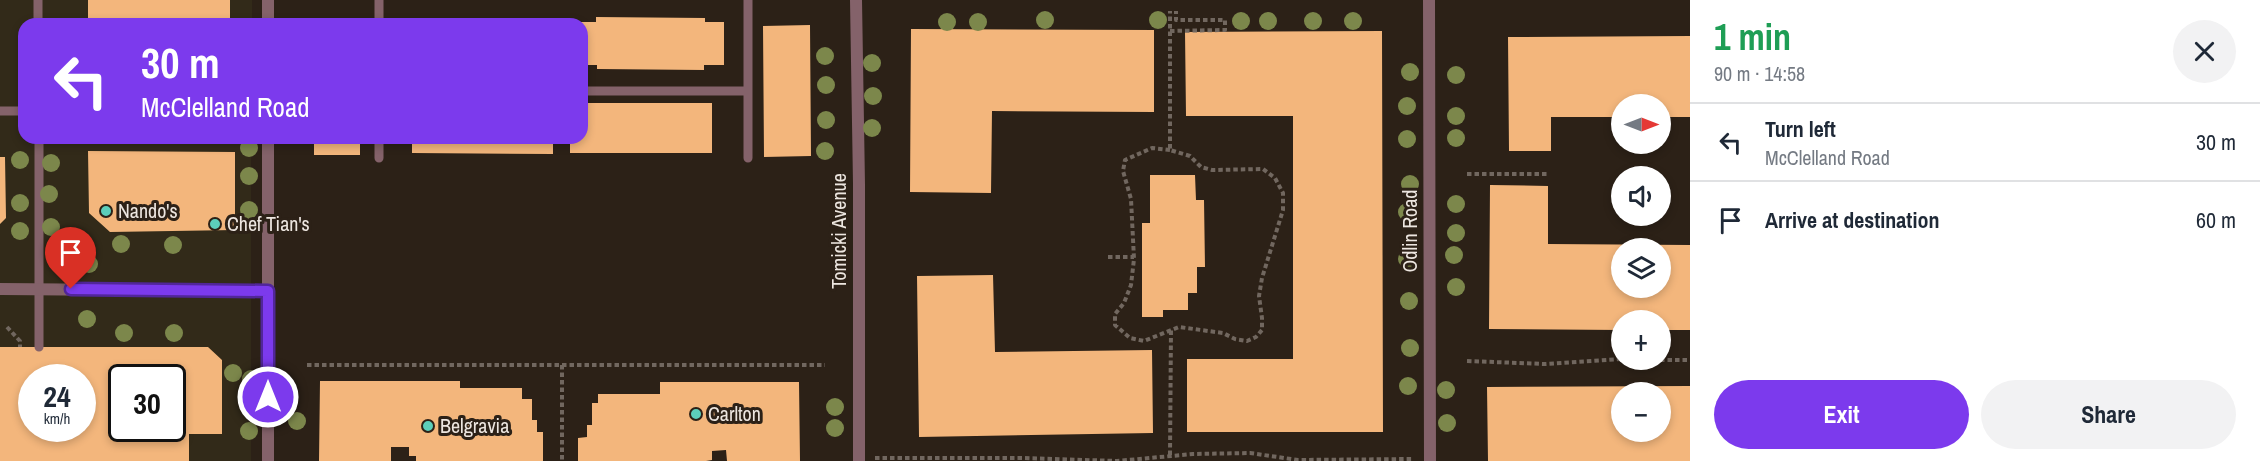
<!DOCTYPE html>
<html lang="en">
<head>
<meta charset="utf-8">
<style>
	body { margin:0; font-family:"Archivo Narrow",sans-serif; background:#f2f2f3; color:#1f2937; height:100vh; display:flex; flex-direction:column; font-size:22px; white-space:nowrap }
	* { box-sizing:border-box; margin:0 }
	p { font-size:20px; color:#747a83 }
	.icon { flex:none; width:33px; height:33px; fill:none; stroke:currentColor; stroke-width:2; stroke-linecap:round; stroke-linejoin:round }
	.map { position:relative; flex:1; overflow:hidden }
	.panel { display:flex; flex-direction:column; background:#fff; width:570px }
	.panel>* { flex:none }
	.top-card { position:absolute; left:18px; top:18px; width:570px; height:126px; border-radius:18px; box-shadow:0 3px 9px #0003; background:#7c3aed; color:#fff; overflow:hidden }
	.needle { width:39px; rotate:90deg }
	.buttons { position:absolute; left:1611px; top:94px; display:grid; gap:12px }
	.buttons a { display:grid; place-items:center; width:60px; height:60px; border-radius:50%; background:#fff; box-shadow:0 3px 9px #0003; font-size:30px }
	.speed { position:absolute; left:18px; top:364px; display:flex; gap:12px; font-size:30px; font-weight:700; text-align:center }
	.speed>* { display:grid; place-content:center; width:78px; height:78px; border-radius:50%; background:#fff; box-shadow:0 3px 9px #0003; line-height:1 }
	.speed small { font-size:15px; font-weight:400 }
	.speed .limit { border:3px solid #111; border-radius:9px; background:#fff; color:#111 }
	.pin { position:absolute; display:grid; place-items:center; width:51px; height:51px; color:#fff; margin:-62px -26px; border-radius:50% 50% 50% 0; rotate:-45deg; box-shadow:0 0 6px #0007 }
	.pin .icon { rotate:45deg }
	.me { position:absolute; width:66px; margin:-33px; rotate:0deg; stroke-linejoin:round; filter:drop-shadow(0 0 4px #0008) }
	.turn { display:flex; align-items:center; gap:21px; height:126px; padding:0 24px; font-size:27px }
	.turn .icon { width:78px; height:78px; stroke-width:2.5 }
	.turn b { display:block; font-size:42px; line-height:51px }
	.round { display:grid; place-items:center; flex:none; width:63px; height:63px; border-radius:32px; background:#f2f2f3 }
	.overview { display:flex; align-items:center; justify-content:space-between; height:102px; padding:0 24px }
	h1 { font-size:36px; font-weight:700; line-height:45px; color:#1e9e55 }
	.primary-button { display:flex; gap:12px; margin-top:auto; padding:12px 24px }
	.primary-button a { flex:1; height:69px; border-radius:36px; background:#7c3aed; color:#fff; font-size:24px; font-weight:700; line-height:69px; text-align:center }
	.primary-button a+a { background:#f2f2f3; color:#1f2937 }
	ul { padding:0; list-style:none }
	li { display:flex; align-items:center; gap:18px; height:78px; padding:0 24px; border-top:2px solid #e0e1e3 }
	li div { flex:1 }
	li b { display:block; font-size:22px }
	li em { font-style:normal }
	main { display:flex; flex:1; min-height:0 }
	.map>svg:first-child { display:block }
	.commercial { fill:#322a19; fill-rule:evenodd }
	.building { fill:#f3b67c; fill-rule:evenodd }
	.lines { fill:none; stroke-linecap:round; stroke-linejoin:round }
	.path { stroke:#71675f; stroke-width:4; stroke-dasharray:4.5 3; stroke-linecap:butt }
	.lane { stroke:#84626a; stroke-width:9 }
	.street { stroke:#84626a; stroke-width:12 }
	.tree { fill:#7c874b }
	.route-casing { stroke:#51269a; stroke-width:15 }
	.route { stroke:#7c3aed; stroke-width:10 }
	.poi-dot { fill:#5cceba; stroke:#2c2117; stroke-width:2 }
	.labels { text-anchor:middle; stroke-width:6; stroke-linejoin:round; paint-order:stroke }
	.poi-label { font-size:20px; fill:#ede6e0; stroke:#2c2117; text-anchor:start }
	.street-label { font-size:20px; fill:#ede6e0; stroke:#2c2117 }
</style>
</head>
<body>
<main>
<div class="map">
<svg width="1690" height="461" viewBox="0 0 1690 461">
	<rect width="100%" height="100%" fill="#2c2117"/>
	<path class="commercial" d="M0,0h252v24h-228v114h227v323h-251zM32,378h50v51h-50zM122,378h50v51h-50z"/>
	<path class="building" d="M88,0h142v24h-142z
		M596,17l109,1v4h19v43h-20v5l-107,-1v-4h-15v-41h-6v-2h20z
		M810,25l1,131 -47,1 -1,-131z
		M911,29l243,1v82l-162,-1 -1,82 -81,-1z
		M1382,31l1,401h-196v-73h106v-243h-107l-1,-84z
		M1690,36v81h-30v-12h-38v12h-71v34h-42l-1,-114z
		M582,103h130v50h-142v-15h12z
		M314,138h46v17h-46z
		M412,138h141v16l-141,-1z
		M88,151l147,1v78l-125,2 -21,-19z
		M0,157h5l1,61 -6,6z
		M1150,175h45l1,25h8l1,67h-8v26h-9v17h-25v7h-21v-94h8z
		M1490,185l58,1v58l142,1v85h-30v-9h-38v9l-133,-1zM1622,249h38v39h-38z
		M993,275l2,77 157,-2 1,83 -234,4 -2,-161z
		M0,347h208l14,13v74h-33v27h-189zM32,378h50v51h-50zM122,378h50v51h-50z
		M320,381h140v7h62v11h10v21h5v12h6v29h-127v-5h-7v-9h-18v14h-72z
		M660,382h139l1,79h-73l-1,-11 -14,1v9l-6,1h-128v-23l9,-1v-12h5v-22h6v-9h62z
		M1690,386v75h-202l-1,-74zM1622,393h38v39h-38z"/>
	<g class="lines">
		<path class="path" d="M1170,31l55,-1v-10h-49v-9
			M1170,150l-18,-2 -27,12 -2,11 8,28 3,60 -3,26 -7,18 -9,11v11l15,13 14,3 35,-14 44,6 12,6 12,2 9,-4 6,-7v-12l-3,-22 3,-18 21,-68v-17l-8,-15 -12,-9 -51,1 -11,-3 -11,-11 -20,-6v-139
			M1467,174h81
			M1108,257h26
			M7,327l13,14v6
			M1660,360h30
			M1467,361l78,3 77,-5
			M307,365h518
			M562,365v96
			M1170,455l1,-125
			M875,458h147l95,3 76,-7 57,-1 48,7 114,-1"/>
		<path class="lane" d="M38,0v24
			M379,0v24
			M748,0v158
			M582,91h166
			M0,111h24
			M39,138v209
			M379,138v20"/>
		<path class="street" d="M268,0v24
			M856,0l3,184v277
			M1429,0l1,461
			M268,138v323
			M0,289l268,2"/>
	</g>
	<g class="tree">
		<circle cx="1045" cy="20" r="9"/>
		<circle cx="1158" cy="20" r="9"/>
		<circle cx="1241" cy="21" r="9"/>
		<circle cx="1268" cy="21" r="9"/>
		<circle cx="1313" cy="21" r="9"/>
		<circle cx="1353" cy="21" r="9"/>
		<circle cx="947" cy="22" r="9"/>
		<circle cx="978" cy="22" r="9"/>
		<circle cx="825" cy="56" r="9"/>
		<circle cx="872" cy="63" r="9"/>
		<circle cx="1410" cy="72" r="9"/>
		<circle cx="1456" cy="75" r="9"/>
		<circle cx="826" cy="85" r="9"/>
		<circle cx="873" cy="96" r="9"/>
		<circle cx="1407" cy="106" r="9"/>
		<circle cx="1456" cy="116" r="9"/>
		<circle cx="826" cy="120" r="9"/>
		<circle cx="872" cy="128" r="9"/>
		<circle cx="1456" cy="138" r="9"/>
		<circle cx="1407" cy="139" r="9"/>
		<circle cx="249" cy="148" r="9"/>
		<circle cx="825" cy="151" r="9"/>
		<circle cx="20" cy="160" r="9"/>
		<circle cx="51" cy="163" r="9"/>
		<circle cx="249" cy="176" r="9"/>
		<circle cx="1410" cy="184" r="9"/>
		<circle cx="49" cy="194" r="9"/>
		<circle cx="20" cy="203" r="9"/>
		<circle cx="1456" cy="204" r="9"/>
		<circle cx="249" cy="210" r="9"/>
		<circle cx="1407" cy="212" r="9"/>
		<circle cx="51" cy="227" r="9"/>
		<circle cx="20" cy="231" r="9"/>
		<circle cx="1456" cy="233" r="9"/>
		<circle cx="77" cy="242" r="9"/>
		<circle cx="121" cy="244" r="9"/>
		<circle cx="173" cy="245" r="9"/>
		<circle cx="1454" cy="255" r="9"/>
		<circle cx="1407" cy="259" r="9"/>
		<circle cx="89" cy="264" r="9"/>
		<circle cx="1456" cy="287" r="9"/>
		<circle cx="1409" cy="301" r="9"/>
		<circle cx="87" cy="319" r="9"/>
		<circle cx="124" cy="333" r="9"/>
		<circle cx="174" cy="333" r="9"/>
		<circle cx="1410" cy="348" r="9"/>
		<circle cx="233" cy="373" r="9"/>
		<circle cx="251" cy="379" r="9"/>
		<circle cx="1408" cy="386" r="9"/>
		<circle cx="1446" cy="390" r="9"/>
		<circle cx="250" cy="403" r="9"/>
		<circle cx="835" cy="407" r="9"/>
		<circle cx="297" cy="421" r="9"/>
		<circle cx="1447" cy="423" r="9"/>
		<circle cx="835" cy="428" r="9"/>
		<circle cx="249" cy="431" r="9"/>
	</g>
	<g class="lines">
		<g class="route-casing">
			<path id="route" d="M71,289l197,2v106"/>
		</g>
		<use href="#route" class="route"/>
	</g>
	<g class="poi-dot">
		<circle cx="106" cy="211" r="6"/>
		<circle cx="215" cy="224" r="6"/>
		<circle cx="696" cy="414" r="6"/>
		<circle cx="428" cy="426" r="6"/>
	</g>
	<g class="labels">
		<g class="poi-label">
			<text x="118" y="218">Nando's</text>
			<text x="227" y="231">Chef Tian's</text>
			<text x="708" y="421">Carlton</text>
			<text x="440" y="433">Belgravia</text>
		</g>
		<g class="street-label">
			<text transform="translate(839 231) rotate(-90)" y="7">Tomicki Avenue</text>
			<text transform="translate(1410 231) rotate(-90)" y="7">Odlin Road</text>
		</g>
	</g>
</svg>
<div class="buttons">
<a><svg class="needle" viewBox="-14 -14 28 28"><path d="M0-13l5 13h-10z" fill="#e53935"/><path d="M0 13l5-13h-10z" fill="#747a83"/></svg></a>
<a><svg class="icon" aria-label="sound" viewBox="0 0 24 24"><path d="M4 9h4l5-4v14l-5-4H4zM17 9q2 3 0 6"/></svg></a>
<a><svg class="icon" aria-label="layers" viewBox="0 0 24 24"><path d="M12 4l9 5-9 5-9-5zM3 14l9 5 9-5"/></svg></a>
<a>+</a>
<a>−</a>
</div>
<div class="speed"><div>24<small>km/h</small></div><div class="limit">30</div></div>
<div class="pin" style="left:71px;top:289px;background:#d93025"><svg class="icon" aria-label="arrive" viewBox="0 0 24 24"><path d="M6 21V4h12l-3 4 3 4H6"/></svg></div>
<svg class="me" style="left:268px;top:397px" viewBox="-20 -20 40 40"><circle r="17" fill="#7c3aed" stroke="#fff" stroke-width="3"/><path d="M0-11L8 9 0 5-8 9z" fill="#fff"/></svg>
<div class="top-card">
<div class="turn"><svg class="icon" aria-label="left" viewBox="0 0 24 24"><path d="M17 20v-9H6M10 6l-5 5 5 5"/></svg><div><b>30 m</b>McClelland Road</div></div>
</div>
</div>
<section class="panel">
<div class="overview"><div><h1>1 min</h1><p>90 m · 14:58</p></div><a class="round"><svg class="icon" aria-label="close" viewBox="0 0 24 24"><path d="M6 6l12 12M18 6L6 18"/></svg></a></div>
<ul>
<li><svg class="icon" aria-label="left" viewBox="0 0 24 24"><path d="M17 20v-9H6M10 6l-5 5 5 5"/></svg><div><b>Turn left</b><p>McClelland Road</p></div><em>30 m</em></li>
<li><svg class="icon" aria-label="arrive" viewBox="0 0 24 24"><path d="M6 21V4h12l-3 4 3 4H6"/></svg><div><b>Arrive at destination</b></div><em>60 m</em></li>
</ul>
<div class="primary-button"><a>Exit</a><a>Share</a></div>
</section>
</main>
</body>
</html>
